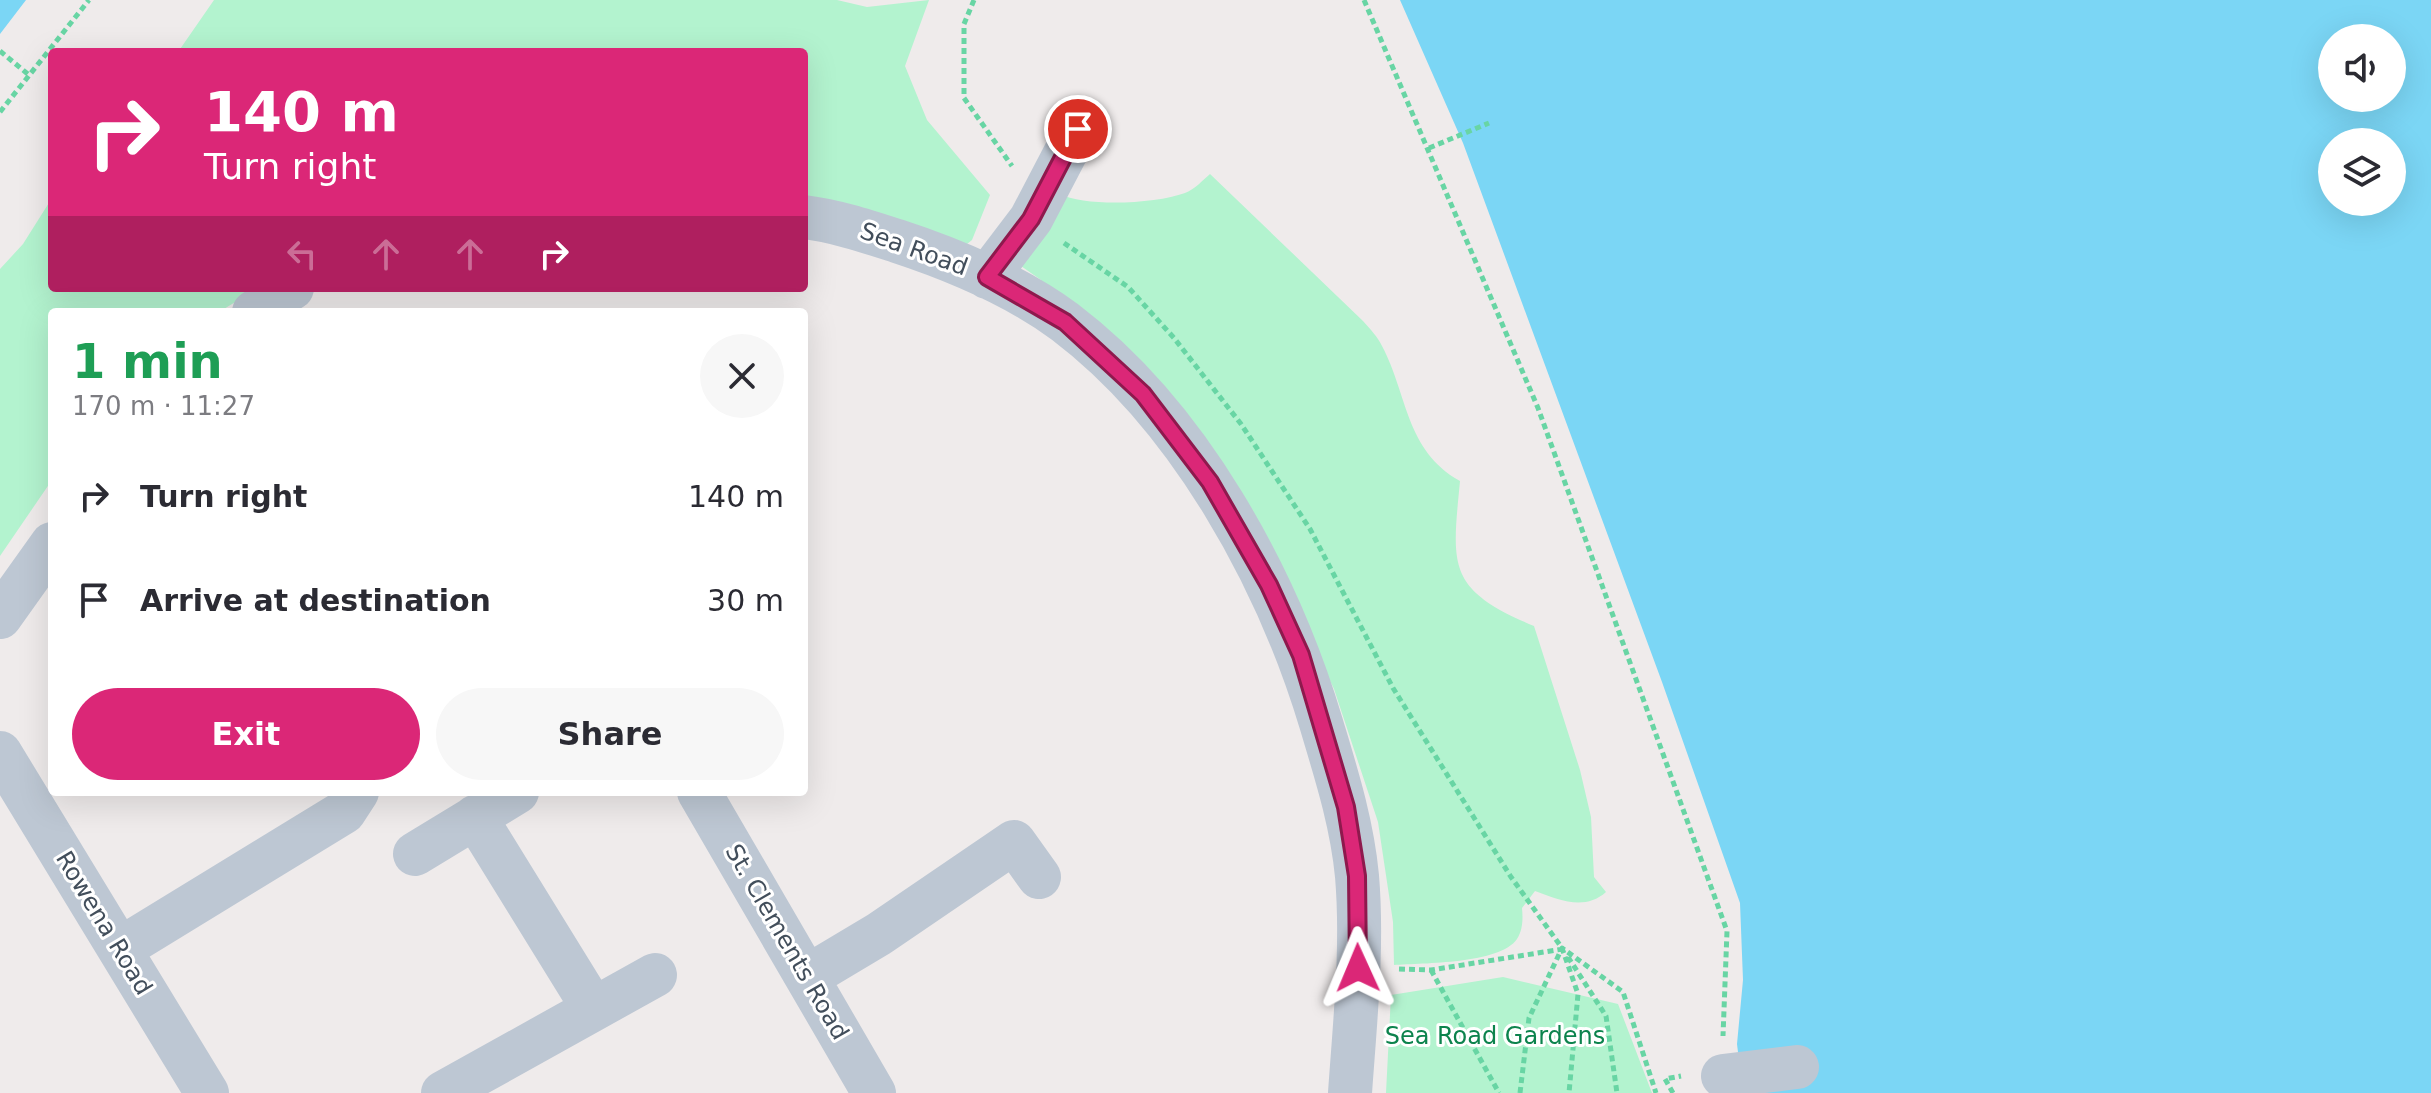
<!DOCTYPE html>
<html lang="en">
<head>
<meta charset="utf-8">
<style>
	body { margin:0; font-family:"DejaVu Sans",sans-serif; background:#f7f7f7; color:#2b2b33; height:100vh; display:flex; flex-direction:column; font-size:30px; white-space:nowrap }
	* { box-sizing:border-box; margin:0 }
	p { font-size:26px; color:#7c7c81 }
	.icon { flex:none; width:44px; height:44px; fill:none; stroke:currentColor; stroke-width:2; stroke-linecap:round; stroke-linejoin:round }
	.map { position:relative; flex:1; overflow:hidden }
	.details { position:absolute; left:48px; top:308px; width:760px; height:488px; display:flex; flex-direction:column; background:#fff; border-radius:8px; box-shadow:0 8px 32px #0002 }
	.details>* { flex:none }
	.guide { position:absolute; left:48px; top:48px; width:760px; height:244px; border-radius:8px; box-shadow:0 8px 32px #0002; background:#db2777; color:#fff; overflow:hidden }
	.fabs { position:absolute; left:2318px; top:24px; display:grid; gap:16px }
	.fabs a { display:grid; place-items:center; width:88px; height:88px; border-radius:50%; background:#fff; box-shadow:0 8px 32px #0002; font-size:40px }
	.pin { position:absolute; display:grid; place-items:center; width:68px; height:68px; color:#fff; margin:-34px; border:4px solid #fff; border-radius:50%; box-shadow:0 2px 8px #0007 }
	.me { position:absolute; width:88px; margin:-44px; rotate:359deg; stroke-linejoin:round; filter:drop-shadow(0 0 6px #0008) }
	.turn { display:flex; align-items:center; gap:28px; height:168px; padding:0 24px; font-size:36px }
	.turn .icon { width:104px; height:104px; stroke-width:2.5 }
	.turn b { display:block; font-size:56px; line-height:68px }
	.lanes { display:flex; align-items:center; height:76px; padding:0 24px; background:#0003; justify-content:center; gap:40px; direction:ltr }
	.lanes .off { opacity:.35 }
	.round { display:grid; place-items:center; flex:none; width:84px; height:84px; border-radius:42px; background:#f7f7f7 }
	.summary { display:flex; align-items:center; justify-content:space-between; height:136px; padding:0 24px }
	h1 { font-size:48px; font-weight:700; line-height:60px; color:#1e9e55 }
	.cta { display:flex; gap:16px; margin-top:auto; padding:16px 24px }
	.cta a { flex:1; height:92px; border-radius:48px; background:#db2777; color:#fff; font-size:32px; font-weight:700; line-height:92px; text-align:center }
	.cta a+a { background:#f7f7f7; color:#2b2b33 }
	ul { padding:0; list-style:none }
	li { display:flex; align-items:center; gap:24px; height:104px; padding:0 24px }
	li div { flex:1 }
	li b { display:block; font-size:30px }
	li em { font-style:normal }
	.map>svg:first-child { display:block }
	.green { fill:#b3f3cf }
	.water { fill:#7bd6f5; fill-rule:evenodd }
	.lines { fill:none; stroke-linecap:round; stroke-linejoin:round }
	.path { stroke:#68d5a4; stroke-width:5; stroke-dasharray:6 4; stroke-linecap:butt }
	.minor { stroke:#bdc7d3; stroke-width:44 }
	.route-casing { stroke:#8e194d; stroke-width:20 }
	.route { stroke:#db2777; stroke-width:14 }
	.labels { text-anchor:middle; stroke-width:6; stroke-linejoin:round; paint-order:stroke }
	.street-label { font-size:24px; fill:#424e5b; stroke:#fff }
	.park-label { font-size:24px; fill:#0c834d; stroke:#fff }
</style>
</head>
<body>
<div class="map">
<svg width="2431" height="1093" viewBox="0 0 2431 1093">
	<rect width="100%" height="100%" fill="#efebeb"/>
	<path class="green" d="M214,0h623l30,7 62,-7 -24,66 22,54 63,75 -18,45 -5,4 -163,-40v-152h-626z
		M1210,174l153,147c7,8 15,16 19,25 26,49 23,104 78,135 -8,85 -14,108 74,145l46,144 11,47 3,60 12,15c-21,19 -47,8 -71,-1l-13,17c1,10 1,22 -5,31 -17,25 -94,24 -123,26l-1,-43 -15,-100 -44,-133 -72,-147 -227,-251 6,-11 -27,-19 45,-67c27,13 96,10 126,-1 9,-3 18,-13 25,-19z
		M52,198v90h206l-39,24h-167v168l-52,76v-287l23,-25z
		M1503,977l115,27 34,89h-266l5,-98z"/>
	<path class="water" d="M0,0h26l-26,34z
		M1400,0h1031v1093h-688l-6,-49 6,-64 -3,-77 -78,-221 -199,-539zM2332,38h60v60h-60zM2332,142h60v60h-60z"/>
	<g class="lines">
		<path class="path" d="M974,0l-10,24v74l48,68
			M1364,0l174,408 189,523 -4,105
			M0,51l29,24
			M0,112l89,-112
			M1429,148l60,-25
			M1064,243l64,44 46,51 67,86 69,105 83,159 118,189 51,71 16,46 -9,99
			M1568,957l38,59 11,77
			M1399,969l32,1 132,-21
			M1431,970l68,123
			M1520,1093l9,-75 33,-70 61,44 33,101
			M1673,1093l-8,-14 16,-3"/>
		<path class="minor" d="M804,217c32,4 62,14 93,24 58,19 118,44 168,81 124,94 212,255 256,401 15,50 31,100 36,153 6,72 -2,145 -7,217
			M987,277l44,-58 47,-90
			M254,312l38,-24
			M0,617l52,-73
			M0,753l207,340
			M699,792l175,301
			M475,817l118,191
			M415,854l102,-62
			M120,949l224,-137 13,-20
			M807,977l72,-43 135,-92 25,35
			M1723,1076l74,-9
			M443,1093l212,-118"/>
	</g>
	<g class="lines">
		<g class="route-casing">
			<path id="route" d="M1078,129l-47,90 -44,58 78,45 78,72 67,88 59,103 32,70 45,152 11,69 1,92"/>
		</g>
		<use href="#route" class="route"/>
	</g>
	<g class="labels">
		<g class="street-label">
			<text transform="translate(914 249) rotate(20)" y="8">Sea Road</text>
			<text transform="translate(104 923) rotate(59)" y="8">Rowena Road</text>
			<text transform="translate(787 942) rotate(60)" y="8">St. Clements Road</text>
		</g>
		<g class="park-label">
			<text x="1495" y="1044">Sea Road Gardens</text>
		</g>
	</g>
</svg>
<div class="fabs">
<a><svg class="icon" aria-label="sound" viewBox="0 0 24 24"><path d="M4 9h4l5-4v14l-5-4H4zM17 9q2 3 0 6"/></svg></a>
<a><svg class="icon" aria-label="layers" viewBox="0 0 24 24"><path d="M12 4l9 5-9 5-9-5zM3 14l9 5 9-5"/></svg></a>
</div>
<div class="pin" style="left:1078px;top:129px;background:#d93025"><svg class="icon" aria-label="arrive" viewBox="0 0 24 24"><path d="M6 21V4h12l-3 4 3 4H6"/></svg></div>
<svg class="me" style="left:1358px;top:968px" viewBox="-20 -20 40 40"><path d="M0-17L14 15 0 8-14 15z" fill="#db2777" stroke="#fff" stroke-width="4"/></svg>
<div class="guide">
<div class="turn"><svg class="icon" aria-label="right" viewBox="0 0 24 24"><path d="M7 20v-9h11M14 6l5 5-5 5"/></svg><div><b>140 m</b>Turn right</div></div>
<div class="lanes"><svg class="icon off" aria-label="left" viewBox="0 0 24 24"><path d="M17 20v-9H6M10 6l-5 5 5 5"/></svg><svg class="icon off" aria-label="ahead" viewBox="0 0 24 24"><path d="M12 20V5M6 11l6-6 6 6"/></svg><svg class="icon off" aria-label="ahead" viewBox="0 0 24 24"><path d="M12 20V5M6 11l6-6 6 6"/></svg><svg class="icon" aria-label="right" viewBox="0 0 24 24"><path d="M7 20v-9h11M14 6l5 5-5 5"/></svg></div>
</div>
<section class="details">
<div class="summary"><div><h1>1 min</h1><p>170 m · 11:27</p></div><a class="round"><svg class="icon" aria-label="close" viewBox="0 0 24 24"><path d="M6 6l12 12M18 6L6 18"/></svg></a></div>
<ul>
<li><svg class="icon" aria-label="right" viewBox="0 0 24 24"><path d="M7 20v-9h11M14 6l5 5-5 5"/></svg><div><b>Turn right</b></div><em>140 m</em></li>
<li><svg class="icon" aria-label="arrive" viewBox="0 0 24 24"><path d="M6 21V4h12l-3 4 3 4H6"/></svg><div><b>Arrive at destination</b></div><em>30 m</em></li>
</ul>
<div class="cta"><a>Exit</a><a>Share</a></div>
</section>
</div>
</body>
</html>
